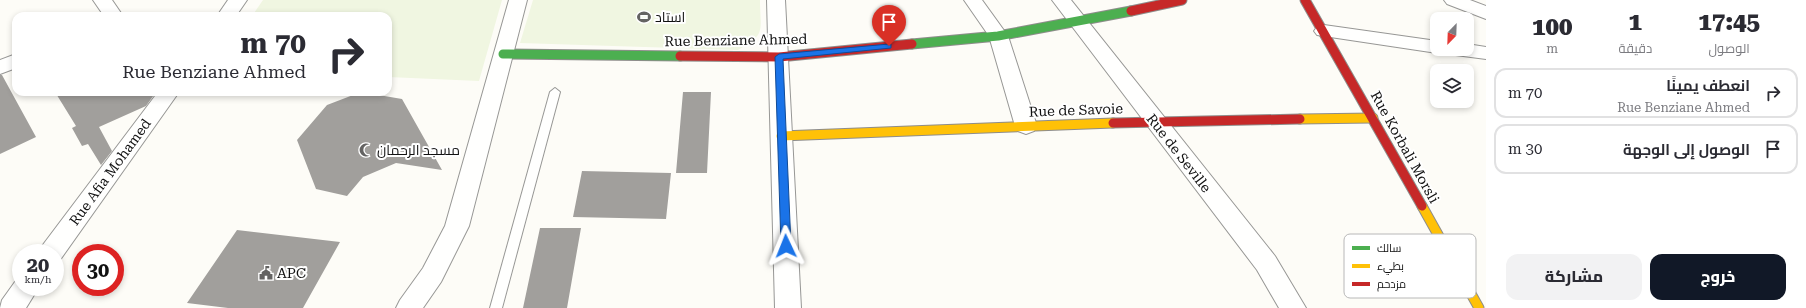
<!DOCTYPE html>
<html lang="ar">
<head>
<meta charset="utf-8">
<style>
	body { margin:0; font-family:"Roboto Serif",Cairo,serif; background:#f2f2f3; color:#2b2b33; direction:rtl; height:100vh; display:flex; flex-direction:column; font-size:15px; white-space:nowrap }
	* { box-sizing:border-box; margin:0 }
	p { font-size:13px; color:#7c7c81 }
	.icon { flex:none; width:22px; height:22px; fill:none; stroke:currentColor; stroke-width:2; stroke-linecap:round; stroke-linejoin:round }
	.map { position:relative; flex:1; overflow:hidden; direction:ltr }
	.side { display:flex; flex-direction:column; background:#fff; width:320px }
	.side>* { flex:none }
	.hud { position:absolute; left:12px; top:12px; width:380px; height:84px; border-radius:12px; box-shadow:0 2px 6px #0003; direction:rtl; background:#fff; color:#2b2b33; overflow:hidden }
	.needle { width:26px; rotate:203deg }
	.buttons { position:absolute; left:1430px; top:12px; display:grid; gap:8px }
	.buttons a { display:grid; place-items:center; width:44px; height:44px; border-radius:8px; background:#fff; box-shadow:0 2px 6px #0003; font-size:20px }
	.speed { position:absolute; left:12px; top:244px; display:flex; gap:8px; font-size:20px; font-weight:700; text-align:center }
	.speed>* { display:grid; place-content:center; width:52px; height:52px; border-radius:50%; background:#fff; box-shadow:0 2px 6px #0003; line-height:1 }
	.speed small { font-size:10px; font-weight:400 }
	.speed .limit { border:6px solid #d22; background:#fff; color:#111 }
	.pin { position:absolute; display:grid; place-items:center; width:34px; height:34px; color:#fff; margin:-41px -17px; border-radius:50% 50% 50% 0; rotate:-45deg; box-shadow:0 0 4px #0007 }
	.pin .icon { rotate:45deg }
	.me { position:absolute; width:44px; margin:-22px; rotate:358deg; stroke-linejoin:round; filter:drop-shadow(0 0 3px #0008) }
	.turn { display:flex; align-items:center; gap:14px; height:84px; padding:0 20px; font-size:18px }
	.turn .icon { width:52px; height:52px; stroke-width:2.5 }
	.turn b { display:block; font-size:28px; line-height:34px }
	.eta { display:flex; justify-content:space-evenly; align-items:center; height:68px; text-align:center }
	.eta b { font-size:24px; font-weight:800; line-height:28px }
	.button { display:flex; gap:8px; margin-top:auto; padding:8px 20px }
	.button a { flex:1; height:46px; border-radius:12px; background:#111827; color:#fff; font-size:16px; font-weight:800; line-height:46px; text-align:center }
	.button a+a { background:#f2f2f3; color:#2b2b33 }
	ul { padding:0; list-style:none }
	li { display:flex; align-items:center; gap:12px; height:50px; margin:0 8px 6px; padding:0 12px; border:2px solid #e1e1e2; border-radius:12px }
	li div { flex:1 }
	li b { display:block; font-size:15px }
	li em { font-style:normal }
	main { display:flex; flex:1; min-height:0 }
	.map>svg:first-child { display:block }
	.pitch { fill:#f0f6e1 }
	.building { fill:#a19f9c }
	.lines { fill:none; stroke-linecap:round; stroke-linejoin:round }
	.lane-casing { stroke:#979795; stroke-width:2 }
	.street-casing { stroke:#979795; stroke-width:2 }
	.fast-casing { stroke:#8e8d8b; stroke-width:11 }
	.slow-casing { stroke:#8e8d8b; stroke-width:11 }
	.jam-casing { stroke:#8e8d8b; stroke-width:11 }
	.lane { fill:#fffffe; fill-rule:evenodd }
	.street { fill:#fffffe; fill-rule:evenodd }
	.fast { stroke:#4caf50; stroke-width:9 }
	.slow { stroke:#ffc107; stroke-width:9 }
	.jam { stroke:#c62828; stroke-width:9 }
	.route { fill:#1a73e8; stroke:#114b97 }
	.labels { text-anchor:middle; stroke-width:4; stroke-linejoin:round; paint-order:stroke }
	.poi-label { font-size:14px; fill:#111; stroke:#fff; text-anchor:start }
	.street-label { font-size:14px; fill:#111; stroke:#fff }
	.key { fill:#fff; stroke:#b8b8b8; stroke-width:1 }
	.key-label { font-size:11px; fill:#111 }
</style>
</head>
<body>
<main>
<section class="side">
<div class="eta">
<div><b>17:45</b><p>الوصول</p></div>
<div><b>1</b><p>دقيقة</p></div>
<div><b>100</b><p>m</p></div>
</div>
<ul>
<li><svg class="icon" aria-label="right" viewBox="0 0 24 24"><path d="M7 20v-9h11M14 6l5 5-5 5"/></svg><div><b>انعطف يمينًا</b><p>Rue Benziane Ahmed</p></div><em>70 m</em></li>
<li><svg class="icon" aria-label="arrive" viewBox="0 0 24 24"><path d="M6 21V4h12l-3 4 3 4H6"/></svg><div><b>الوصول إلى الوجهة</b></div><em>30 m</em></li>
</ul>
<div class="button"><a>خروج</a><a>مشاركة</a></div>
</section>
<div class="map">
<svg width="1486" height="308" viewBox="0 0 1486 308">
	<rect width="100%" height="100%" fill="#fdfcf7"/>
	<path class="pitch" d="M263,0h239l-23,81 -91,-4v-61h-136z
		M533,0h227c0,30 7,35 -22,50l-218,-7z"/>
	<path class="building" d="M0,75h2l34,62 -36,17z
		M55,92h101l-10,14 -47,21 13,24 -11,14 -13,-21 -6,2 -10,-18 4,-2z
		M361,92l41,7 40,71 -46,-7 -33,14 -16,19 -31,-7 -19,-49 30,-35z
		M683,92h28l-4,81h-31z
		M582,171l89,2 -5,46 -93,-2z
		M540,228h41l-14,80h-44z
		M237,230l103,12 -37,66h-75l-41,-5z"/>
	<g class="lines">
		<g class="lane-casing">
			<path id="lane" d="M555,88l5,4 -58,216h-12l60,-216z"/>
		</g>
		<g class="street-casing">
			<path id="street" d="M93,0h19l11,16h-19z
				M228,0h19l-11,16h-19z
				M509,0h18l-58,226 -28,56 -18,26h-27l4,-8 23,-32 22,-42z
				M767,0h18l16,308h-26z
				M964,0h18l26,36 29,90 -3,5 -8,3 -8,-3 -3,-5 -26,-90z
				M1052,0h19l204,256 31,52h-27l-22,-38z
				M1444,0h26l16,6v13l-39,-15z
				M1324,25l113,16v8h30v-5l19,3v12l-38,-5 -3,-5 -1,2 -7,2 -120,-18 -3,-4 3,-4z
				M16,54v14l-16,6v-14z
				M158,92h21l-119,168 -5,2v-9h-16l3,-7z
				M21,278v9h18l-13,21h-26l2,-8 15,-21z"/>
		</g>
		<g class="fast-casing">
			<path id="fast" d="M912,44l86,-8 133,-25
				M503,54l177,2"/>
		</g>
		<g class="slow-casing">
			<path id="slow" d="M1300,119l73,-1
				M781,136l332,-13
				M1422,206l57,102"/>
		</g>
		<g class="jam-casing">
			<path id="jam" d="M1305,0l117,206
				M1131,11l51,-11
				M680,56l99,1 133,-13
				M1113,123l187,-4"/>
		</g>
		<use href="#lane" class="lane"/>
		<use href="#street" class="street"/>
		<use href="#fast" class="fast"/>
		<use href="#slow" class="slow"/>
		<use href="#jam" class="jam"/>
	</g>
	<path class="route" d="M889,44h2v4l-108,11 8,187 -2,2h-7l-1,-2 -6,-189 4,-3z"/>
	<defs>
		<g id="stadium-bare" transform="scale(1.08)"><path d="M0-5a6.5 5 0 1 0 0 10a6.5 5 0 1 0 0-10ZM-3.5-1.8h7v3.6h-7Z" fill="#646362" stroke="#fff" stroke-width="2.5" paint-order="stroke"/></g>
		<g id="mosque-bare" transform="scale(1.08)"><path d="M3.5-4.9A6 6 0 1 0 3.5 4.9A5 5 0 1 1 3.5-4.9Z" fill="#646362" stroke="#fff" stroke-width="2.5" paint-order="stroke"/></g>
		<g id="civic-bare" transform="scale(1.08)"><path d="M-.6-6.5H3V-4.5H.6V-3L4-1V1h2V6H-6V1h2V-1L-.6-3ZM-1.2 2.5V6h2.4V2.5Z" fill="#646362" stroke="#fff" stroke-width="2.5" paint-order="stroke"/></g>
	</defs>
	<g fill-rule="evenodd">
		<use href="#stadium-bare" x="644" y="17"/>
		<use href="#mosque-bare" x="366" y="150"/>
		<use href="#civic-bare" x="266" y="273"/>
	</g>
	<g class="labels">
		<g class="poi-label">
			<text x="655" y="22">استاد</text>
			<text x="377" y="155">مسجد الرحمان</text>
			<text x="277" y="278">APC</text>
		</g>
		<g class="street-label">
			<text transform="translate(736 40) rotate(-1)" y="5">Rue Benziane Ahmed</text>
			<text transform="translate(1076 110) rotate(-2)" y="5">Rue de Savoie</text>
			<text transform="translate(1405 147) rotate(61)" y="5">Rue Korbali Morsli</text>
			<text transform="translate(1179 153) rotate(52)" y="5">Rue de Seville</text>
			<text transform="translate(110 172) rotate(-54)" y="5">Rue Afia Mohamed</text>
		</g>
	</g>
	<rect x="1344" y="234" width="132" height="64" rx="6" class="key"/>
	<rect x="1352" y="246" width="18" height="4" fill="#4caf50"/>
	<rect x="1352" y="264" width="18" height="4" fill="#ffc107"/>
	<rect x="1352" y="282" width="18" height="4" fill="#c62828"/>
	<g class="key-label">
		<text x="1377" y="252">سالك</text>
		<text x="1377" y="270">بطيء</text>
		<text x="1377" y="288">مزدحم</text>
	</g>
</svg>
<div class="buttons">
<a><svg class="needle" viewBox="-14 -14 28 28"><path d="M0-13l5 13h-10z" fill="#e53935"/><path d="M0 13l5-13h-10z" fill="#7c7c81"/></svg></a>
<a><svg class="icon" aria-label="layers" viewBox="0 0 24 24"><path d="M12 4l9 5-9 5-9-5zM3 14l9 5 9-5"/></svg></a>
</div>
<div class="speed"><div>20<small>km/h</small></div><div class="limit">30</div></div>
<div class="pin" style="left:889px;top:46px;background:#d93025"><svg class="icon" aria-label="arrive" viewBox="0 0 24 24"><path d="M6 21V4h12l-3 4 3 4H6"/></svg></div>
<svg class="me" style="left:786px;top:246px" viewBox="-20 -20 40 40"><path d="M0-17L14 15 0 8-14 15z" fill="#1a73e8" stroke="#fff" stroke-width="4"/></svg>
<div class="hud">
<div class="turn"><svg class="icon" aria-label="right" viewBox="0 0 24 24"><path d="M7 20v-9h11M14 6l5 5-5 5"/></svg><div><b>70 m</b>Rue Benziane Ahmed</div></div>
</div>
</div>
</main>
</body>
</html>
